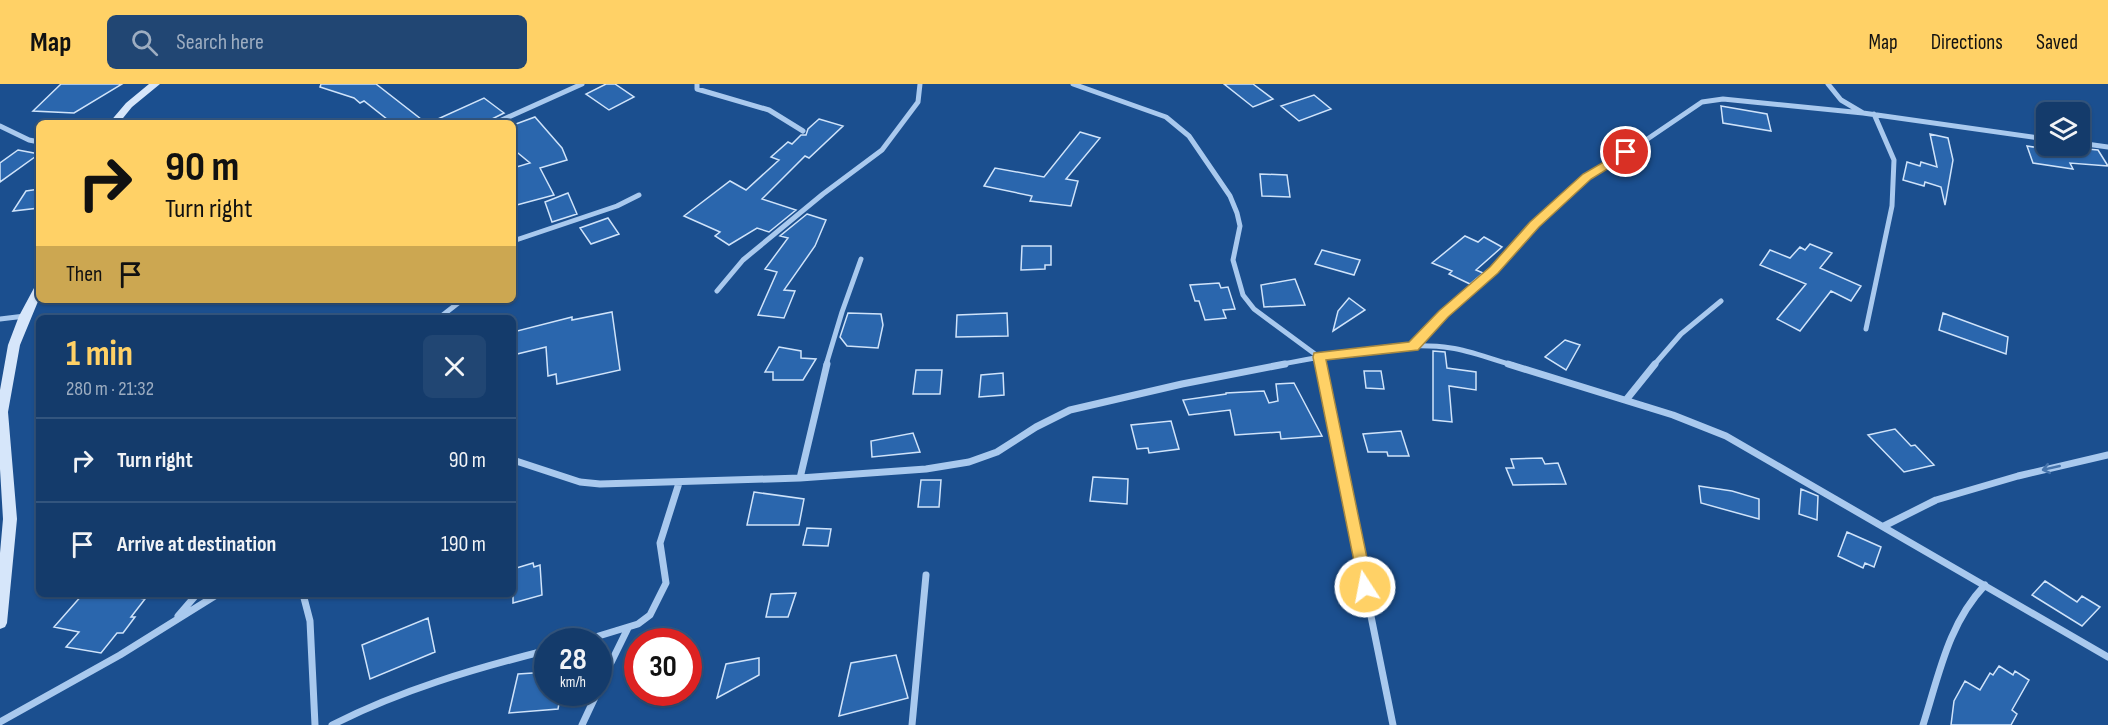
<!DOCTYPE html>
<html lang="en">
<head>
<meta charset="utf-8">
<style>
	body { margin:0; font-family:"Sofia Sans Condensed",sans-serif; background:#214673; color:#f1f3f6; height:100vh; display:flex; flex-direction:column; font-size:22px; white-space:nowrap }
	* { box-sizing:border-box; margin:0 }
	p { font-size:20px; color:#9dadc1 }
	.icon { flex:none; width:33px; height:33px; fill:none; stroke:currentColor; stroke-width:2; stroke-linecap:round; stroke-linejoin:round }
	.map { position:relative; flex:1; overflow:hidden }
	.drawer { position:absolute; left:36px; top:231px; width:480px; height:282px; display:flex; flex-direction:column; background:#143b6b; border-radius:9px; box-shadow:0 2px 4px #0004,0 0 0 2px #33557e }
	.drawer>* { flex:none }
	.top-card { position:absolute; left:36px; top:36px; width:480px; height:183px; border-radius:9px; box-shadow:0 2px 4px #0004,0 0 0 2px #33557e; background:#ffd166; color:#111; overflow:hidden }
	.tools { position:absolute; left:2036px; top:18px; display:grid; gap:12px }
	.tools a { display:grid; place-items:center; width:54px; height:54px; border-radius:9px; background:#143b6b; box-shadow:0 2px 4px #0004,0 0 0 2px #33557e; font-size:30px }
	.speed { position:absolute; left:534px; top:544px; display:flex; gap:12px; font-size:30px; font-weight:700; text-align:center }
	.speed>* { display:grid; place-content:center; width:78px; height:78px; border-radius:50%; background:#143b6b; box-shadow:0 2px 4px #0004,0 0 0 2px #33557e; line-height:1 }
	.speed small { font-size:15px; font-weight:400 }
	.speed .limit { border:9px solid #d22; background:#fff; color:#111 }
	.pin { position:absolute; display:grid; place-items:center; width:51px; height:51px; color:#fff; margin:-26px; border:3px solid #fff; border-radius:50%; box-shadow:0 2px 6px #0007 }
	.me { position:absolute; width:66px; margin:-33px; rotate:349deg; stroke-linejoin:round; filter:drop-shadow(0 0 4px #0008) }
	.turn { display:flex; align-items:center; gap:21px; height:126px; padding:0 30px; font-size:27px }
	.turn .icon { width:78px; height:78px; stroke-width:2.5 }
	.turn b { display:block; font-size:42px; line-height:51px }
	.then { display:flex; align-items:center; height:57px; padding:0 30px; background:#0003; gap:12px; font-size:22px }
	.round { display:grid; place-items:center; flex:none; width:63px; height:63px; border-radius:9px; background:#214673 }
	.summary { display:flex; align-items:center; justify-content:space-between; height:102px; padding:0 30px }
	h1 { font-size:36px; font-weight:700; line-height:45px; color:#ffd166 }
	ul { padding:0; list-style:none }
	li { display:flex; align-items:center; gap:18px; height:84px; padding:0 30px; border-top:2px solid #33557e }
	li div { flex:1 }
	li b { display:block; font-size:22px }
	li em { font-style:normal }
	header { display:flex; align-items:center; gap:36px; box-sizing:border-box; height:84px; padding:0 30px; background:#ffd166; color:#111 }
	header strong { font-size:28px }
	nav { display:flex; gap:33px; margin-inline-start:auto; font-size:21px }
	.search { width:420px; height:54px; background:#214673; display:flex; align-items:center; gap:15px; box-sizing:border-box; padding:0 21px; border-radius:9px; color:#9dadc1; font-size:22px }
	.map>svg:first-child { display:block }
	.building { fill:#2a66ad; stroke:#cfe3fa; stroke-width:1.5 }
	.lines { fill:none; stroke-linecap:round; stroke-linejoin:round }
	.street-far1 { stroke:#a9c9ee; stroke-width:5 }
	.street { stroke:#a9c9ee; stroke-width:7 }
	.secondary { fill:#d6e6fa; fill-rule:evenodd }
	.oneway { stroke:#4674ac }
	.route { fill:#ffd166; stroke:#a68842; stroke-width:1.5 }
</style>
</head>
<body>
<header>
<strong>Map</strong>
<div class="search"><svg class="icon" aria-label="search" viewBox="0 0 24 24"><circle cx="10" cy="10" r="6"/><path d="M15 15l6 6"/></svg>Search here</div>
<nav><a>Map</a><a>Directions</a><a>Saved</a></nav>
</header>
<div class="map">
<svg width="2108" height="641" viewBox="0 0 2108 641">
	<rect width="100%" height="100%" fill="#1b4f8f"/>
	<path class="building" d="M61,0h61l-48,29 -41,-2z
		M321,0h55l50,39h-34l-28,-22 -4,2 -6,-5 -34,-11z
		M606,0h9l19,13 -25,13 -23,-16z
		M1224,0h29l20,15 -20,8z
		M1314,11l17,14 -32,12 -18,-15z
		M484,14l20,15 -20,10h-55z
		M1721,22l46,8 4,17 -48,-8z
		M535,33l27,31 5,12 -27,8 14,27 -41,11v-38l17,-5 -17,-14v-24z
		M819,35l24,7 -34,32 -4,-2 -43,43 34,11 -27,22 -12,-4 -28,17 -14,-9 5,-4 -36,-16 46,-35 16,9 33,-30 -8,-3 17,-15 4,2 9,-9h5l2,-6z
		M1080,48l20,6 -34,41 12,2 -7,25 -41,-5 2,-5 -48,-10 11,-18 49,9z
		M1930,50l18,4 5,22 -8,45 -4,-18 -16,-5 -1,4 -21,-6 4,-18 13,4 1,-4 16,5z
		M2027,62l31,5 -4,-5 44,4 10,16 -38,-3 3,6 -40,-6z
		M18,66l21,4 -39,28v-19z
		M1260,90l27,1 3,22 -28,-1z
		M39,105v19l-26,3 13,-20z
		M568,109l9,21 -25,8 -7,-20z
		M807,130l19,6 -11,26 -31,44 11,1 -11,27 -26,-3 19,-43 -12,-3 23,-31 -8,-2z
		M608,134l11,16 -28,10 -11,-16z
		M1465,152l13,6 6,-5 18,10 -26,23 7,3 -13,11 -21,-10 3,-3 -20,-8z
		M1810,160l22,9 -12,15 41,18 -10,15 -20,-10 -31,40 -23,-12 29,-35 -46,-19 10,-15 20,8 10,-11 5,3z
		M1022,162h29v19h-6v4l-24,1z
		M1322,166l38,10 -6,15 -39,-11z
		M1295,195l10,26 -41,2 -3,-22z
		M1219,199l2,5 7,-1 7,22 -12,1 3,8 -21,2 -6,-19h-4l-5,-16z
		M1349,214l16,12 -32,21 5,-20z
		M612,228l8,58 -63,14 -1,-10 -8,2 -2,-29 -33,8v-23l59,-15v3z
		M848,229l33,1 2,11 -5,23 -31,-2 -7,-9z
		M1007,229l1,23 -52,1 1,-22z
		M1943,229l65,24 -2,17 -67,-24z
		M1565,256l15,5 -14,25 -21,-13z
		M779,263l22,4v7l15,1 -13,21h-30v-8h-8z
		M1433,267l12,1 2,16 29,4v18l-27,-4 3,36 -19,-2z
		M916,286h26l-2,24h-27z
		M1364,287h17l3,18 -18,-1z
		M1003,289l1,22 -25,2 2,-22z
		M1294,299l28,53 -41,3 -1,-7 -45,3 -5,-25 -41,5 -6,-15 43,-6v-1l38,-2 5,12 9,-2 -2,-17z
		M1171,337l8,28 -30,4 -1,-5 -11,1 -6,-24z
		M1895,345l16,17 4,-1 19,20 -30,7 -36,-37z
		M1401,347l8,25h-21l-1,-4h-19l-5,-18z
		M913,349l7,19 -48,5 -1,-16z
		M1542,374l3,6 13,-1 8,21 -53,1 -7,-17h8l-3,-9z
		M1093,393l35,2 -1,25 -37,-3z
		M921,396h20l-2,27h-21z
		M1699,402l33,5 27,8v20l-58,-16z
		M1801,405l17,7 -1,24 -18,-6z
		M754,408l50,7 -5,26h-52z
		M807,444l24,1 -3,17 -25,-1z
		M1847,448l34,15 -7,20 -9,-4 -2,5 -25,-12z
		M533,479l1,4 6,-2 2,30 -29,8v-34z
		M2045,497l32,21 5,-6 18,11 -18,19 -50,-31z
		M796,509l-8,24h-22l5,-23z
		M83,510h30l32,5 -14,18h4l-12,16h-6l-16,20 -35,-6 13,-15 -25,-5z
		M428,534l7,34 -65,27 -8,-34z
		M896,571l12,43 -69,18 12,-53z
		M759,574v17l-42,23 9,-34z
		M1999,582l14,9 2,-4 14,9 -17,30 5,4 -6,11h-60l3,-24 11,-20 15,9 10,-17 3,2z
		M548,588v21h13l-3,16 -49,4 9,-39z"/>
	<g class="lines">
		<path class="street-far1" d="M697,0v5l72,21 34,21
			M1073,0l93,33 23,19 41,60 7,17 3,13 -7,34 10,35 11,14 65,48 2,8
			M1828,0l13,16 22,13 183,26
			M495,39l87,-39
			M0,42l29,14 10,2
			M2079,59l29,4
			M513,157l104,-35 22,-11
			M717,207l26,-31 80,-66 59,-44 36,-48 2,-18
			M439,234l23,-18
			M0,235l25,-3
			M1866,245l26,-123 2,-46 -20,-46
			M1413,262l30,-32 51,-44 41,-46 51,-48 60,-36 56,-38 21,-3 140,14
			M826,281l16,-53 19,-53
			M1277,281c49,-9 125,-25 174,-17 21,3 42,12 62,17
			M1654,281l27,-31 40,-33"/>
		<path class="street" d="M1320,280l73,361
			M1508,280l165,51 53,21 382,221
			M1626,316l29,-36
			M513,376l67,22 20,2 200,-6 126,-9 43,-7 28,-10 39,-25 34,-17 112,-26 103,-20
			M800,394l27,-114
			M1884,442l52,-26 82,-24 90,-21
			M303,510l7,27 5,104
			M178,532l19,-22
			M579,558l59,-18 12,-9 16,-32 -6,-40 19,-60
			M598,605l30,-61
			M0,638l120,-67 98,-61
			M332,641c69,-35 141,-56 216,-75
			M582,641l15,-32
			M912,641l14,-150
			M1923,641c16,-50 25,-101 62,-140"/>
		<path class="secondary" d="M149,0h11l-28,23 -13,16h-10l17,-20z
			M39,200v15l-19,46 -12,67 9,107 -10,104 -2,4 -5,2v-76l3,-34 -3,-50v-79l8,-45 11,-29 15,-28z"/>
	</g>
	<defs><path id="oneway-shaft" d="M-6 0H5M1.5-3L5.5 0L1.5 3" fill="none" stroke-width="1.6" stroke-linecap="round" stroke-linejoin="round" transform="scale(1.5)"/></defs>
	<use class="oneway" href="#oneway-shaft" transform="translate(2051 384) rotate(167)"/>
	<path class="route" d="M1626,65l4,1v5l-39,24 -52,48 -41,46 -50,44 -30,33 -92,10 47,227 -2,4 -6,2 -5,-2 -47,-234 1,-4 95,-11 30,-31 51,-44 40,-45 53,-48z"/>
</svg>
<div class="tools">
<a><svg class="icon" aria-label="layers" viewBox="0 0 24 24"><path d="M12 4l9 5-9 5-9-5zM3 14l9 5 9-5"/></svg></a>
</div>
<div class="speed"><div>28<small>km/h</small></div><div class="limit">30</div></div>
<div class="pin" style="left:1626px;top:68px;background:#d93025"><svg class="icon" aria-label="arrive" viewBox="0 0 24 24"><path d="M6 21V4h12l-3 4 3 4H6"/></svg></div>
<svg class="me" style="left:1365px;top:503px" viewBox="-20 -20 40 40"><circle r="17" fill="#ffd166" stroke="#fff" stroke-width="3"/><path d="M0-11L8 9 0 5-8 9z" fill="#fff"/></svg>
<div class="top-card">
<div class="turn"><svg class="icon" aria-label="right" viewBox="0 0 24 24"><path d="M7 20v-9h11M14 6l5 5-5 5"/></svg><div><b>90 m</b>Turn right</div></div>
<div class="then">Then<svg class="icon" aria-label="arrive" viewBox="0 0 24 24"><path d="M6 21V4h12l-3 4 3 4H6"/></svg></div>
</div>
<section class="drawer">
<div class="summary"><div><h1>1 min</h1><p>280 m · 21:32</p></div><a class="round"><svg class="icon" aria-label="close" viewBox="0 0 24 24"><path d="M6 6l12 12M18 6L6 18"/></svg></a></div>
<ul>
<li><svg class="icon" aria-label="right" viewBox="0 0 24 24"><path d="M7 20v-9h11M14 6l5 5-5 5"/></svg><div><b>Turn right</b></div><em>90 m</em></li>
<li><svg class="icon" aria-label="arrive" viewBox="0 0 24 24"><path d="M6 21V4h12l-3 4 3 4H6"/></svg><div><b>Arrive at destination</b></div><em>190 m</em></li>
</ul>
</section>
</div>
</body>
</html>
